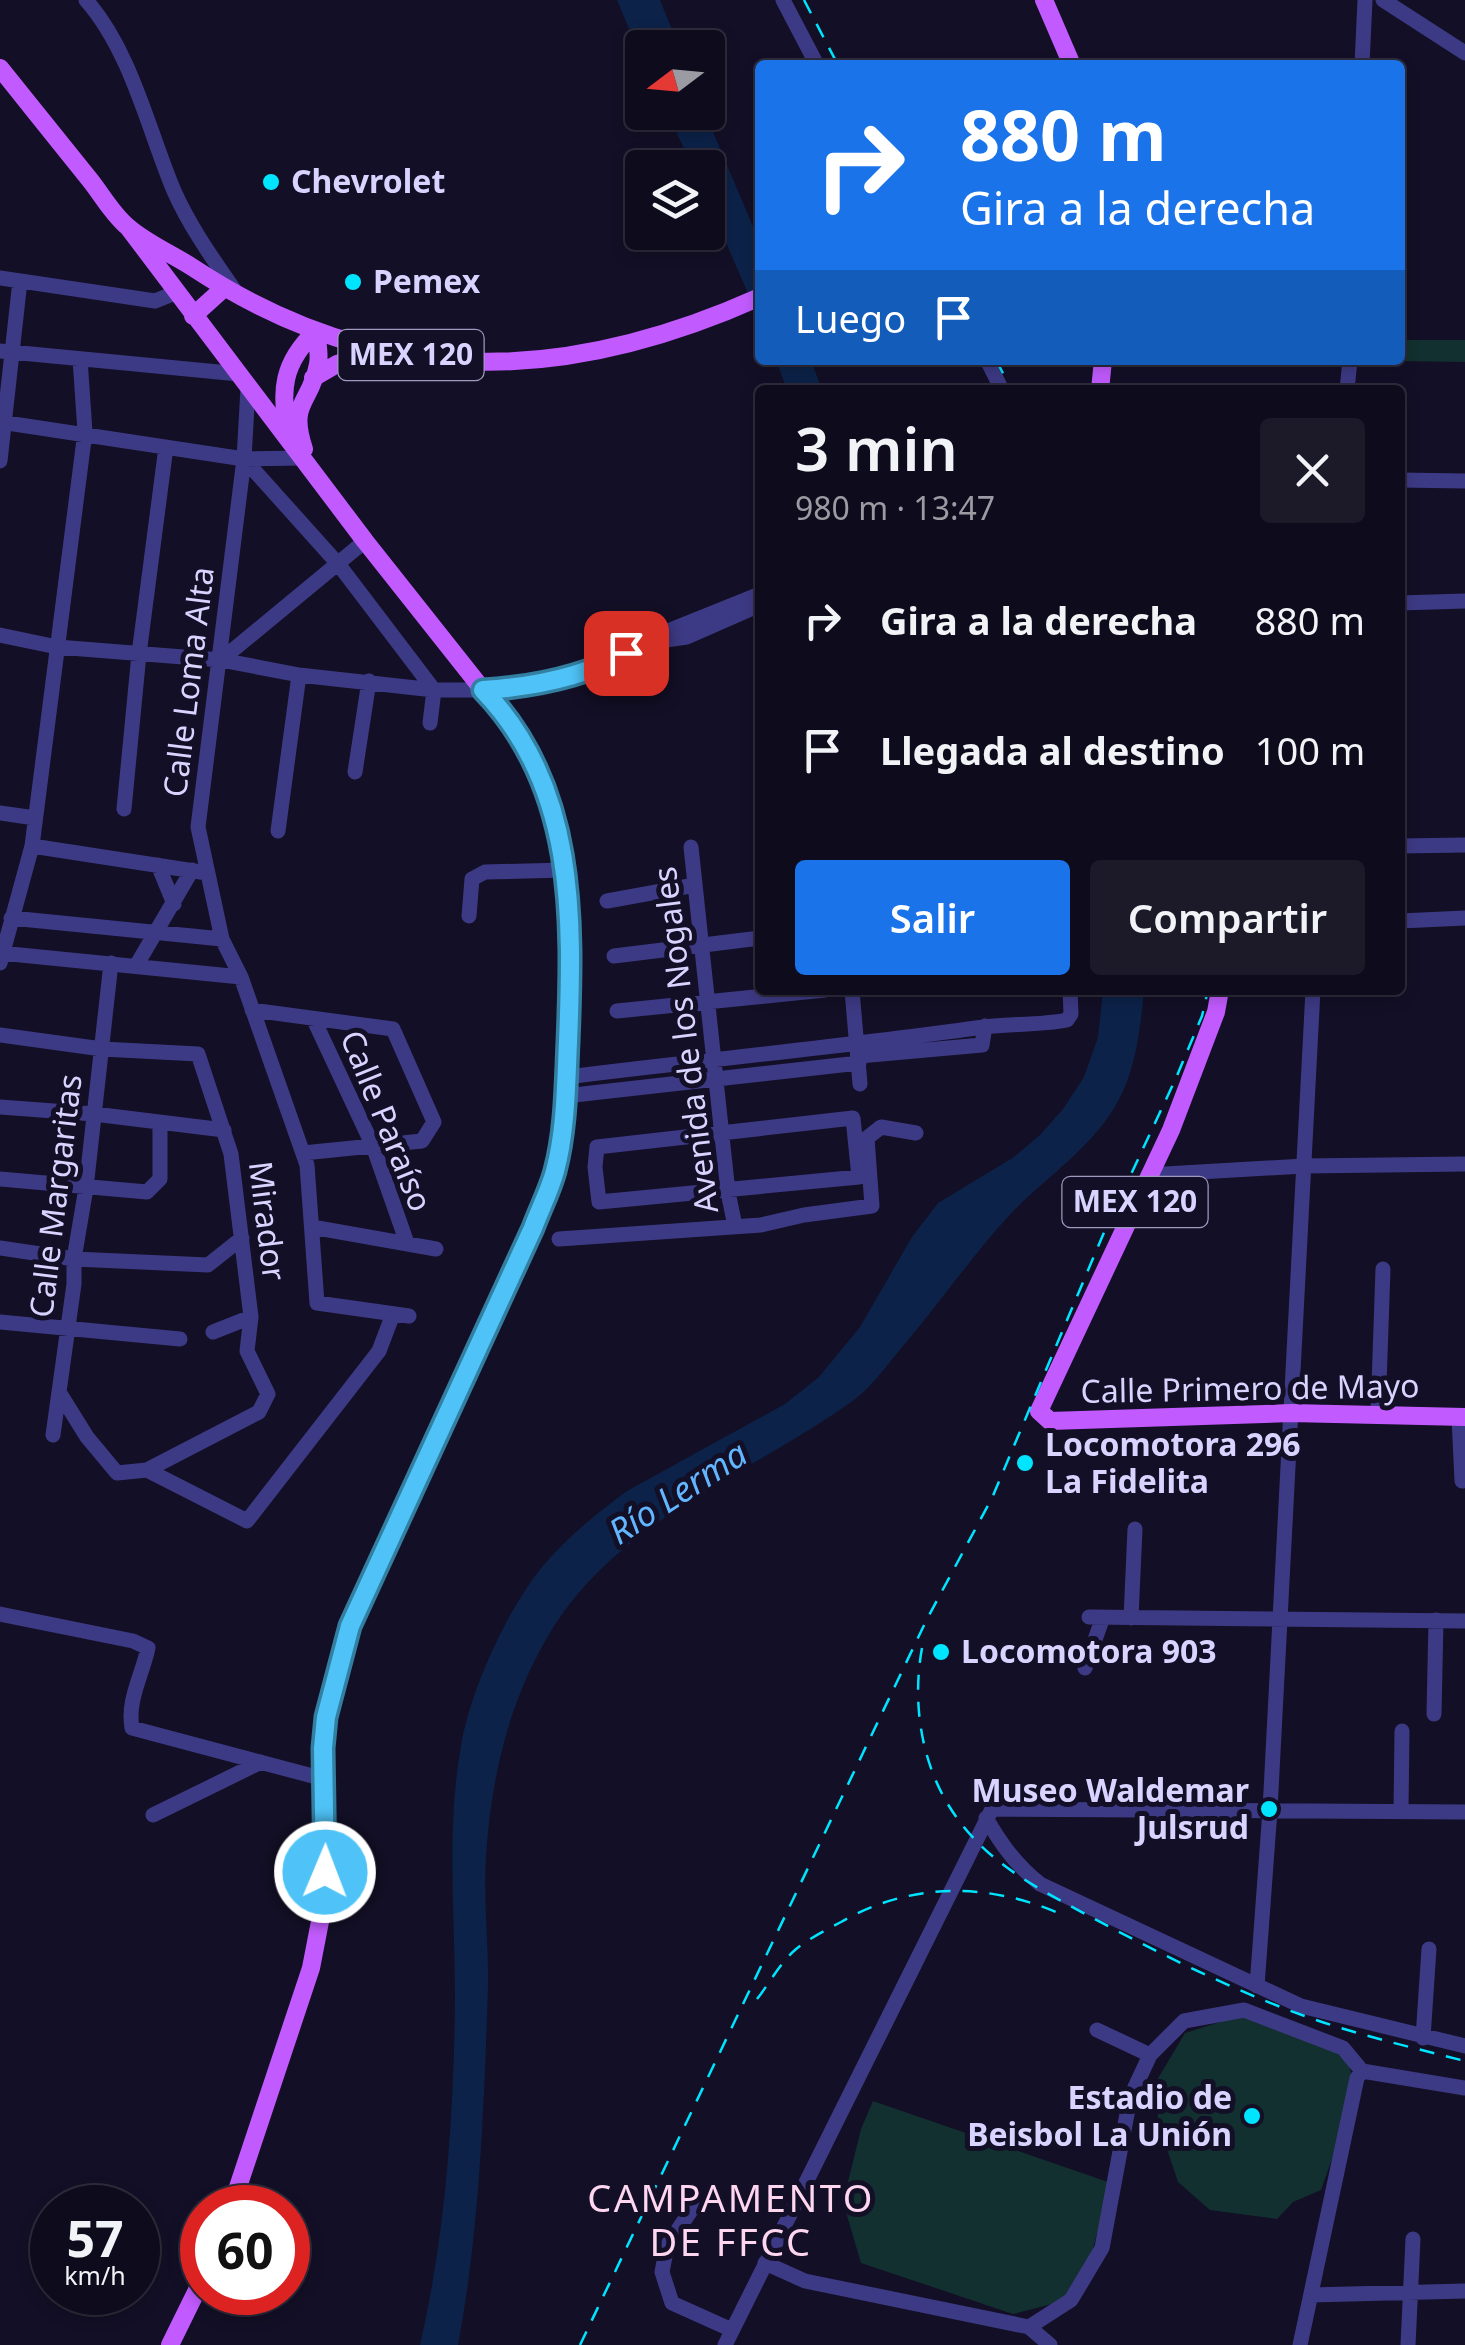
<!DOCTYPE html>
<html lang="es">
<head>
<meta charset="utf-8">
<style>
	body { margin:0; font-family:"Noto Sans",sans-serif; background:#1c1929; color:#f1f3f6; height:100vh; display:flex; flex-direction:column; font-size:38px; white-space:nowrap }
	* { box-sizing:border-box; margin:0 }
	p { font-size:32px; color:#9b9ba3 }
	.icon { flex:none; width:55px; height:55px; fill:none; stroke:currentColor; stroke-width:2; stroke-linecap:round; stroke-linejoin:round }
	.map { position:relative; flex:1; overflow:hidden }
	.sheet { position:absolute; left:755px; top:385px; width:650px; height:610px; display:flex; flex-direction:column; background:#0e0b1c; border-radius:10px; box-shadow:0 5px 15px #0003,0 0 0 2px #2e2b3b }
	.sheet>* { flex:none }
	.hud { position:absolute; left:755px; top:60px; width:650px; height:305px; border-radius:10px; box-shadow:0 5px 15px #0003,0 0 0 2px #2e2b3b; background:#1a73e8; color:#fff; overflow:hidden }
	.needle { width:65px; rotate:254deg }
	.controls { position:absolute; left:625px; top:30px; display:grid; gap:20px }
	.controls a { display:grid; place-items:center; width:100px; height:100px; border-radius:10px; background:#0e0b1c; box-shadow:0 5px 15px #0003,0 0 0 2px #2e2b3b; font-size:50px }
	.speed { position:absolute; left:30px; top:2185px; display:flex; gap:20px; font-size:50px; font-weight:700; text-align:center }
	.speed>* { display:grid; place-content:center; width:130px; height:130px; border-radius:50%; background:#0e0b1c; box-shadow:0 5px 15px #0003,0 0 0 2px #2e2b3b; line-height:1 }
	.speed small { font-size:25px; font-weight:400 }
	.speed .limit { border:15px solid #d22; background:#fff; color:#111 }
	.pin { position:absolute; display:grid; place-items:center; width:85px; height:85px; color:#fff; margin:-42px; border-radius:20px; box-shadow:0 5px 15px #0006 }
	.me { position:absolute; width:110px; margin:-55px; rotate:1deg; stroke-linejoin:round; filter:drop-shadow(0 0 8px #0008) }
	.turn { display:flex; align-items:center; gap:35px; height:210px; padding:0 40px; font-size:45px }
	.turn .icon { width:130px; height:130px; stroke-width:2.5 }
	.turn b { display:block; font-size:70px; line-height:85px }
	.then { display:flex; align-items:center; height:95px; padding:0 40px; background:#0003; gap:20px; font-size:38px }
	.round { display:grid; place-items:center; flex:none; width:105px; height:105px; border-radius:10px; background:#1c1929 }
	.headline { display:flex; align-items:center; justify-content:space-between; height:170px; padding:0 40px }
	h1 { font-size:60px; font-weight:600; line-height:75px }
	.primary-button { display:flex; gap:20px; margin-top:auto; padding:20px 40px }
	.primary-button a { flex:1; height:115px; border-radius:10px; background:#1a73e8; color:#fff; font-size:40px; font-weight:600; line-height:115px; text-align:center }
	.primary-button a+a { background:#1c1929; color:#f1f3f6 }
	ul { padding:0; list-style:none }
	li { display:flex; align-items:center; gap:30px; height:130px; padding:0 40px }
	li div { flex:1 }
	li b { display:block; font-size:38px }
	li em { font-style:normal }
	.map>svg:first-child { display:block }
	.green { fill:#12302f }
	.water { fill:#0c2248 }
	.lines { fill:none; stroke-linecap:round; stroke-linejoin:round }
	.minor { stroke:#3d3a85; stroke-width:15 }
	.major { stroke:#c25bff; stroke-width:18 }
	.rail { stroke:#00e5ff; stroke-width:2.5; stroke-dasharray:15 12; stroke-linecap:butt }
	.route-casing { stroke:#337fa1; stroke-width:25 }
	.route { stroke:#4fc3f7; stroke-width:18 }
	.poi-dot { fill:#00e5ff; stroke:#130f26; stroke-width:4 }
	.labels { text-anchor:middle; stroke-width:10; stroke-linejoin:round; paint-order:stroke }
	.shield { fill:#130f26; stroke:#9e99be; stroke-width:2.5 }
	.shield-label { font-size:30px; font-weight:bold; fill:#d9d4ff }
	.poi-label { font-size:32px; font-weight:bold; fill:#d9d4ff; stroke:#130f26; text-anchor:start }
	.street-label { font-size:32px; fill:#d9d4ff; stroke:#130f26 }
	.water-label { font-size:35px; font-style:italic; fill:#62b6ff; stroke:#130f26 }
	.quarter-label { font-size:38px; letter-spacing:2.5px; fill:#ffd6f0; stroke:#130f26 }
</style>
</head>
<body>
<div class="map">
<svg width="1465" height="2345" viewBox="0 0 1465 2345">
	<rect width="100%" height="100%" fill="#130f26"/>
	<path class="green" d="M1400,340h65v22l-138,-2h73z
		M1242,2015l103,38 9,29 -5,29 -28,79 -28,12 -16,17 -67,-9 -32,-28 -20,-60 -1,-42 28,-47z
		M873,2101l238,82 -19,69 -15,35 -21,16 -43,11 -152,-51 -18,-61 18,-73z"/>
	<path class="water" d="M617,0h43l19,47 -37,1v12z
		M667,113h38l55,130v78l-52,-120v-33l-15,-1z
		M776,360h35l11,30h-35z
		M1103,990h41c-4,40 -8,83 -30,118 -26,44 -74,73 -108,111 -38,42 -71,90 -108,133 -13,16 -27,35 -44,48 -104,75 -240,121 -307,238 -39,66 -56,142 -61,218 -3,44 3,88 2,131 -4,120 -8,240 -30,358h-38c26,-113 34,-232 35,-348 0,-83 -9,-169 6,-251 9,-55 46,-136 81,-179 24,-29 55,-54 85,-76l158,-87 34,-27 41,-50 52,-90 26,-34 76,-46 26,-22 23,-26 21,-32 14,-40z"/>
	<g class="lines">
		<path class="minor" d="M86,0c45,51 62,129 88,191 16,36 39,68 61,100
			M783,0l34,65
			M1383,0l82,53
			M1362,65l3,-65
			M0,278l155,23 20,-8
			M0,351l239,23
			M987,360l15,30
			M248,388l-4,71 -46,368 24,112 19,38 66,188 10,138 92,13
			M1347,390l3,-30
			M0,422l244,37 59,-1
			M244,459l95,106 95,125 -4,33
			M0,461l20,-180
			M1400,480l65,1
			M1400,603l65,-2
			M0,635l57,12 164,13 78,15 135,15h49l69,-10 54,-16 52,-29 102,-41
			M659,641l28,-4 73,-32
			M221,660l144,-119
			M355,772l14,-91
			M124,809l15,-155 27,-207
			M0,813l35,5
			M278,831l21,-156
			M32,846l175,27
			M1400,846l65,-1
			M691,847l37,345 7,34
			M158,865l16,39
			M607,901l88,-16
			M469,916l3,-37 13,-7 80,-2
			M11,918l211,21
			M1400,921l65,-3
			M0,953l241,24
			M614,956l146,-18
			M0,963l32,-117 53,-414 -5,-73
			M136,966l56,-96
			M852,990l8,94
			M252,1010l141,19 41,93 -12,19 -119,12
			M617,1011l208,-21
			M314,1020l59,126 34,97
			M0,1035l102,14 96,5 33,100 20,163 -4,34 21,43 -9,18 -112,58 -30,3 -30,-36 -28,-45
			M859,1056l123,-11 3,-19
			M566,1077c137,-17 274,-30 410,-49 31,-5 61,-2 91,-8l4,-6 -1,-24
			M565,1096l294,-33
			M0,1107l94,7 130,16
			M853,1118l6,59 -260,25 -4,-35 2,-20z
			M1148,1175l156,-9 161,-2
			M0,1179l147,13 13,-13v-56
			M312,1227l124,22
			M559,1239l202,-14 43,-10 68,-9 -5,-68 14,-11 35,6
			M0,1248l74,11 134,6 34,-27
			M0,1322l180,17
			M213,1332l38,-15
			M1378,1414l5,-145
			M1459,1418l3,63
			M53,1435l21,-151v-25l12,-71 25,-225
			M147,1470l100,51 132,-170 14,-37
			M0,1614l133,27 15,7c-6,28 -21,52 -16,80l192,51
			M1089,1617l376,4
			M1131,1618l4,-89
			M1085,1668l18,-51
			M1434,1714l2,-94
			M1401,1811l1,-80
			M153,1815l108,-53
			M986,1818c15,26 30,47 54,66l261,122 164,40
			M1257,1986l13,-176 43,-820
			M1097,2030l53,25
			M1423,2038l6,-89
			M698,2200l-31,46 -5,26 10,31 60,27
			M765,2263l40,18 224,46 21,18
			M1311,2295l154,-4
			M1029,2327l42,-27 31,-52 28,-150 20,-43 34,-34 60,-11 99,38 19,23 103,17
			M725,2345l267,-536 473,3
			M1300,2345l57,-267 5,-7
			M1408,2345l5,-106"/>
		<path class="major" d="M1044,0l28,65
			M0,68c30,37 60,75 90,112 12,15 23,35 38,47 18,16 44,27 64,40 186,123 369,119 568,30
			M128,227l237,314 118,149 25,26 16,24 21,49 12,42 12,64 2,63 -6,138 -10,74 -22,58 -183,398 -24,91 -3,31 4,90 -4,68 -12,62 -80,240
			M193,316l31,-28
			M313,378l24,-14 39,-13
			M1100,390l3,-30
			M289,434c-10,-43 -6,-72 27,-103
			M304,449c-16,-48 7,-45 14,-85 2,-10 -1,-23 -2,-33
			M1220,990l-4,22 -45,118 -132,281 11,10 241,-8 174,4
			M170,2345l32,-65"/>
		<path class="rail" d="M804,0l34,65
			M996,360l16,30
			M922,1648c-11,60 1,126 38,174 34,45 81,68 129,94 73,39 157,81 236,107 46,15 93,26 140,38
			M757,1999c12,-15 23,-36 38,-49 13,-11 31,-20 46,-28 68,-39 143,-40 215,-10
			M580,2345l347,-726 65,-121 113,-268 71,-152 26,-62 6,-26"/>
	</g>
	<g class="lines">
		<g class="route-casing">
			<path id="route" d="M325,1872l-2,-124 3,-31 24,-91 183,-398c7,-19 17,-38 22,-57 11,-41 11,-87 13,-129 5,-125 8,-256 -85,-352 48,-3 101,-13 143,-37"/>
		</g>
		<use href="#route" class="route"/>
	</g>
	<g class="poi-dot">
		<circle cx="271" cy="182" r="10"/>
		<circle cx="353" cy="282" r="10"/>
		<circle cx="1025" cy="1463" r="10"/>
		<circle cx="941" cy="1652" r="10"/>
		<circle cx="1269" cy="1809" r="10"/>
		<circle cx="1252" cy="2116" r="10"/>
	</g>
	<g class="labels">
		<g class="shield">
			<rect x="338.5" y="330" width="145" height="50" rx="8"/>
			<rect x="1062.5" y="1177" width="145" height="50" rx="8"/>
		</g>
		<g class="shield-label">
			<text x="411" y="365">MEX 120</text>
			<text x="1135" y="1212">MEX 120</text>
		</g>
		<g class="poi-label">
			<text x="291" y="193">Chevrolet</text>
			<text x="373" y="293">Pemex</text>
			<text x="1045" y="1456">Locomotora 296<tspan x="1045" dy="37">La Fidelita</tspan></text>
			<text x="961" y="1663">Locomotora 903</text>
			<text x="1249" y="1802" text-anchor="end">Museo Waldemar<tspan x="1249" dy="37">Julsrud</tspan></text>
			<text x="1232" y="2109" text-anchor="end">Estadio de<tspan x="1232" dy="37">Beisbol La Unión</tspan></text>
		</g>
		<g class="street-label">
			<text transform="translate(189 682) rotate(-83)" y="11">Calle Loma Alta</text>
			<text transform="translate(686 1040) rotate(-97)" y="11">Avenida de los Nogales</text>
			<text transform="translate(386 1121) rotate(68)" y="11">Calle Paraíso</text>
			<text transform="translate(56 1196) rotate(-83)" y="11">Calle Margaritas</text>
			<text transform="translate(267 1221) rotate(83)" y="11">Mirador</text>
			<text transform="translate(1250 1389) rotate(-1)" y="11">Calle Primero de Mayo</text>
		</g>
		<g class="water-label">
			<text transform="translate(678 1493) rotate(-33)" y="12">Río Lerma</text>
		</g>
		<g class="quarter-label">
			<text x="731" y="2212">CAMPAMENTO<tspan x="731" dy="44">DE FFCC</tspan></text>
		</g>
	</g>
</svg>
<div class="controls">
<a><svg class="needle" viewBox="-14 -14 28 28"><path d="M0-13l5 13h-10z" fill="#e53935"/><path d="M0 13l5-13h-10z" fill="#9b9ba3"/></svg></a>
<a><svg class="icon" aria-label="layers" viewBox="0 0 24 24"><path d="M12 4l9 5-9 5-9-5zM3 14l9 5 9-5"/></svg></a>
</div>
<div class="speed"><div>57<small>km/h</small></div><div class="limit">60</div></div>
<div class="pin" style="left:626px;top:653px;background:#d93025"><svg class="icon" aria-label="arrive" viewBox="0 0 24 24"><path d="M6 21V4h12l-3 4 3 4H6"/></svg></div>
<svg class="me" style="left:325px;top:1872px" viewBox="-20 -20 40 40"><circle r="17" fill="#4fc3f7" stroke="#fff" stroke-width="3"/><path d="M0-11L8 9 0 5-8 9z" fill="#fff"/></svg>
<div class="hud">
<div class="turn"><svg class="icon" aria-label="right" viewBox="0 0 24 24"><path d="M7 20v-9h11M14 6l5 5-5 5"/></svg><div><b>880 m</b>Gira a la derecha</div></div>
<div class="then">Luego<svg class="icon" aria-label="arrive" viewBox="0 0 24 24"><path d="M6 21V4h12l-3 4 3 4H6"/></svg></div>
</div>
<section class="sheet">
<div class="headline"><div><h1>3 min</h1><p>980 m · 13:47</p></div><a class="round"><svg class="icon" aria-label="close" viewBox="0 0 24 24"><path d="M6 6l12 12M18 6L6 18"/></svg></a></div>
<ul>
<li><svg class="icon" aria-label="right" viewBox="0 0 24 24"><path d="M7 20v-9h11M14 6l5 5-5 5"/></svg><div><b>Gira a la derecha</b></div><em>880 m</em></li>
<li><svg class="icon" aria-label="arrive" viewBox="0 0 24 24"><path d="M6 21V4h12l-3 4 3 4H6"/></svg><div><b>Llegada al destino</b></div><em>100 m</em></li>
</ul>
<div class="primary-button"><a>Salir</a><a>Compartir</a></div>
</section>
</div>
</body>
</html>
